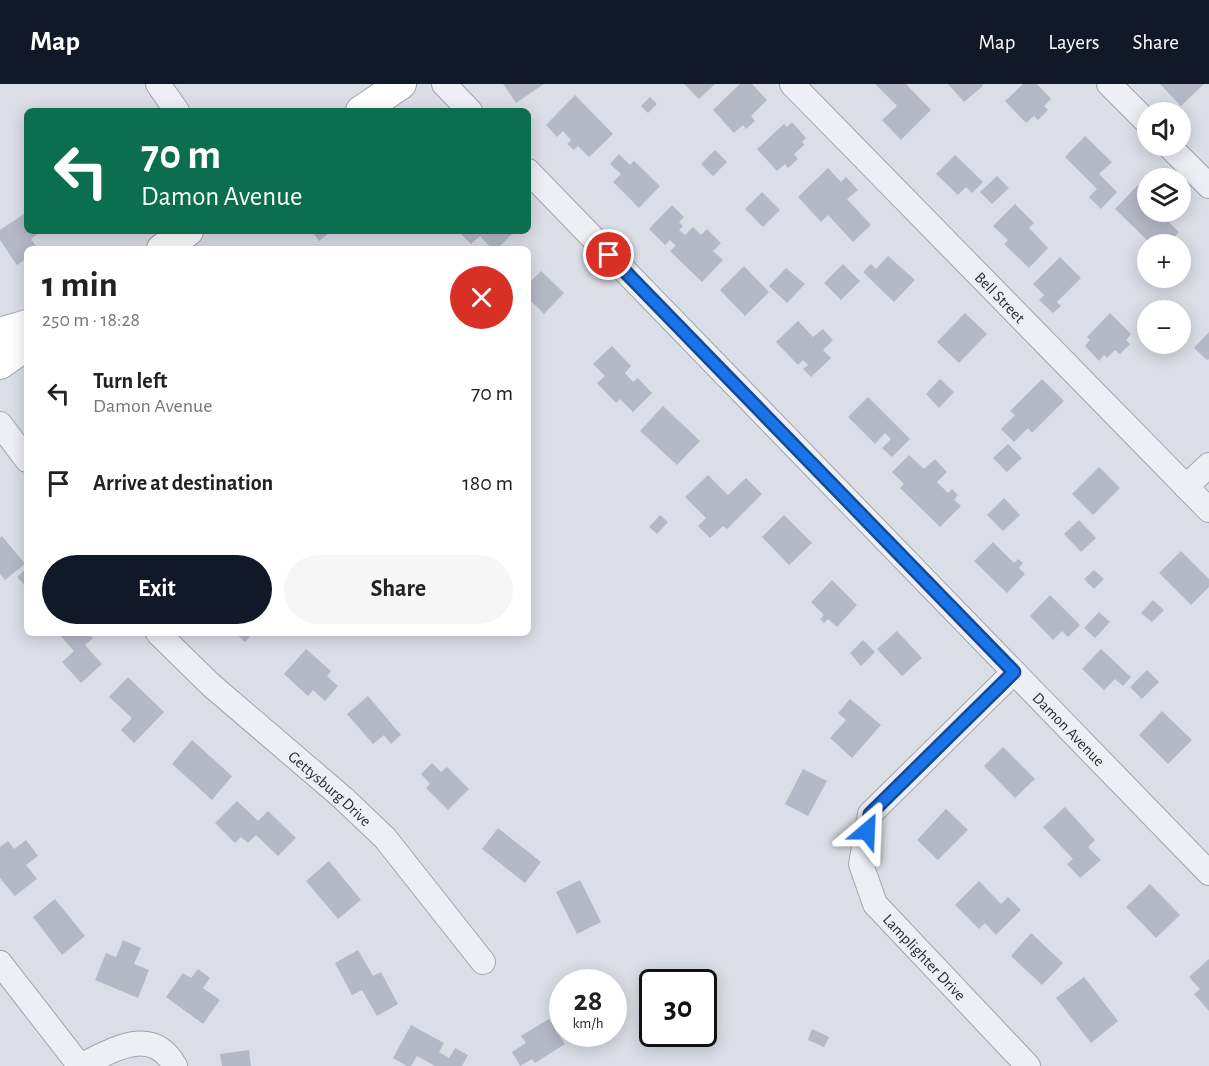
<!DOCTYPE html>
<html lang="en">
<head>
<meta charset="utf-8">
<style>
	body { margin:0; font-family:"Alegreya Sans",sans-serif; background:#f6f6f6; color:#222; height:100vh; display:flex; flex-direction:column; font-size:22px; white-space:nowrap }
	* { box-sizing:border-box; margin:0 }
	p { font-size:20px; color:#767676 }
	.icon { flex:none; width:33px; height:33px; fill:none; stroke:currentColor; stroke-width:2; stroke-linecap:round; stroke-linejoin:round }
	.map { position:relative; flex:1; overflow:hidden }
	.drawer { position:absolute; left:24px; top:162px; width:507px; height:390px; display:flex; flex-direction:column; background:#fff; border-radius:9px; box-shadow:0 3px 15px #0003 }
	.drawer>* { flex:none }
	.banner { position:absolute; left:24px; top:24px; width:507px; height:126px; border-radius:9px; box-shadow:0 3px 15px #0003; background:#0b6e4f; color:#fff; overflow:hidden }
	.controls { position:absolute; left:1137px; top:18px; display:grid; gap:12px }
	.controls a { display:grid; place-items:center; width:54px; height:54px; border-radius:50%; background:#fff; box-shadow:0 3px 15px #0003; font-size:30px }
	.speed { position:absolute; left:549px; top:885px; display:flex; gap:12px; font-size:30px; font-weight:700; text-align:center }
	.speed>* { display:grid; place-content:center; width:78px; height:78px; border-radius:50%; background:#fff; box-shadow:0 3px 15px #0003; line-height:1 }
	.speed small { font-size:15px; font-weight:400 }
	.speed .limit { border:3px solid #111; border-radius:9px; background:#fff; color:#111 }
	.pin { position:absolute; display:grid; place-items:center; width:51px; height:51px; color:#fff; margin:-26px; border:3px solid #fff; border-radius:50%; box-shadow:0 2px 6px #0007 }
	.me { position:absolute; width:66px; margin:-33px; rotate:26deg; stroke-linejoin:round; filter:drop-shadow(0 0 4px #0008) }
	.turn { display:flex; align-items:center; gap:21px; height:126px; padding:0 18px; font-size:27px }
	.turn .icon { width:78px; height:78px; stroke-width:2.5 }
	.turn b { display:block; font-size:42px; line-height:51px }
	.round { display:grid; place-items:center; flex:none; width:63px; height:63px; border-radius:32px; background:#f6f6f6 }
	.headline { display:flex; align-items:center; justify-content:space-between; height:102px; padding:0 18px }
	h1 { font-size:36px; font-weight:700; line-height:45px }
	.primary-button { display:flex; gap:12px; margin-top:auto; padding:12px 18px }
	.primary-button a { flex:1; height:69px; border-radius:36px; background:#111827; color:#fff; font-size:24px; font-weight:700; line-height:69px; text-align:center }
	.primary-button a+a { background:#f6f6f6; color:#222 }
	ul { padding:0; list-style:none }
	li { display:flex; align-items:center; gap:18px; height:90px; padding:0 18px }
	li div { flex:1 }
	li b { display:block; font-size:22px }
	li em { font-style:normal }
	header { display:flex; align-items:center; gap:36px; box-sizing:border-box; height:84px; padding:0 30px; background:#111827; color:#fff }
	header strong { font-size:28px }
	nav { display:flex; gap:33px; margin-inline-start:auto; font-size:21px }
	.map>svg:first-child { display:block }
	.building { fill:#b5b9c6 }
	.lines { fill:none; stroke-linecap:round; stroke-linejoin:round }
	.minor-casing { stroke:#a1a4b0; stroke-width:26 }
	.major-casing { stroke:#9aa1b2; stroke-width:32 }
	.minor { stroke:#eeeff4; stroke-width:24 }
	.major { stroke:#fff; stroke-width:30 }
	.route-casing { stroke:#114b97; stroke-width:15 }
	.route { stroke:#1a73e8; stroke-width:10 }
	.labels { text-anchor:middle; stroke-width:4.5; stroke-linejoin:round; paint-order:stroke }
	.street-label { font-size:16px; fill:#252a3c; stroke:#eaedf4 }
</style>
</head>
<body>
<header>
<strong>Map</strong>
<nav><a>Map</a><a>Layers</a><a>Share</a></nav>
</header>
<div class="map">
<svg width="1209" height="982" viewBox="0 0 1209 982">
	<rect width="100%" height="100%" fill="#dbdee6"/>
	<path class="building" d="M503,0h41l-28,19z
		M684,0h31l-16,15z
		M740,0h12l15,16 -16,16 4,5 -9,8 -3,-4 -9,8 -21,-23z
		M875,0h31l25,26 -30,30 -19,-20 15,-14z
		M948,0h34l1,2 -19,16z
		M1023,0h14l14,15 -7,7 4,4 -10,10 -4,-4 -8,7 -21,-22z
		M1160,0h44l-23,22z
		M575,11l38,39 -24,23 -11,-11 -4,4 -7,-6 4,-4 -8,-9 -6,6 -11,-12z
		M650,13l7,7 -9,9 -7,-7z
		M792,38l14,16 -4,4 2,3 -10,9 4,5 -10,9 -3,-4 -8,7 -20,-22 27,-25 3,3z
		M1085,52l27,26 -13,12 18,18 -16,17 -12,-12 8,-8 -32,-32z
		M715,66l12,12 -14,14 -12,-12z
		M619,70l11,11 4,-4 26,25 -21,22 -26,-26 8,-8 -11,-10z
		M955,71l28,27 -11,11 -6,-6 -8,8 -22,-21z
		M828,84l13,14 5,-5 12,13 -11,9 24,26 -18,17 -25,-27 -7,7 -23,-25z
		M997,92l12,12 -17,16 -12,-12z
		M1138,101l10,9v18h10l21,20 -12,12h-16l-36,-35z
		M762,108l18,18 -17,17 -18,-18z
		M1015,120l19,19 -5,5 19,20 -19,20 -25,-24 4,-4 -15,-14z
		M672,121l12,12 -5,5 4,4 -4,4 6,5 8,-8 8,8 6,-6 14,14 -8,8 10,9 -21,22 -32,-31 6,-5 -6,-6 -5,5 -16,-16z
		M24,130l3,4v13h9l2,3 -7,5 7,10h-11v9l-10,7 -17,-25v-10z
		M312,147h20l-13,10z
		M458,147h51l3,3 -15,15h-5l-12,-13 -9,8z
		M888,172l27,24 -21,22 -31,-30 8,-8 5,5z
		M1060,173l21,21 -24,24 4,4 -8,7 -14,-13 5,-5 -11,-11z
		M843,180l17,17 -19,19 -17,-17z
		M744,182l25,26 -24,24 -25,-26z
		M786,184l19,16 -18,19 -18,-17z
		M541,187l23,22 -20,21 -16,-16v-14z
		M965,229l22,21 -28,29 -22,-21z
		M1110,229l21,21 -5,6 4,4 -10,10 -5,-4 -8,8 -3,-3 -5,6 -14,-15 5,-6 -3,-3z
		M798,237l15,16 10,-8 10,11 -10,10 8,8 -20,19 -8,-8 5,-4 -5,-5 -5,5 -22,-23z
		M1209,248v27l-2,1 -13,-12z
		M612,262l19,20 -6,7 8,9 5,-4 14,15 -19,19 -13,-13 -4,4 -19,-20 8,-7 -12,-12z
		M940,295l14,13 -15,16 -13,-14z
		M1042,295l22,22 -32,32 -4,-5 -14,14 -13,-13 14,-14 -5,-4z
		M868,313l42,42 -18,18 -10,-9 9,-9 -6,-6 -10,11 -27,-27z
		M663,322l37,35 -23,24 -37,-34z
		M1008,360l14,14 -15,14 -14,-14z
		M909,371l15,14 11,-10 12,13 -10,10 11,11 4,-4 6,6 -4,5 7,6 -21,21 -40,-39 4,-4 -12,-12z
		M1099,383l21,21 -27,27 -21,-21z
		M708,391l20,20 18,-17 16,16 -35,35 -4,-3 -13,12 -12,-12 8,-8 -21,-21z
		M1004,414l16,17 -17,16 -16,-16z
		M660,431l8,7 -11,12 -8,-7z
		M784,431l28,28 -23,22 -27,-28z
		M1079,436l17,18 -15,14 -17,-18z
		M2,452l23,28 -20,16 -5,-6v-36z
		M993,458l21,21 4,-4 5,4 -4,5 6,6 -18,19 -33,-32z
		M1181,467l28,28v8l-18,18 -32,-32z
		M27,484v20l-10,-11z
		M1094,486l10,9 -10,10 -10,-10z
		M832,496l25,25 -20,22 -9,-8 -4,4 -4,-4 4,-4 -13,-13z
		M1050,511l30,30 -12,12 -6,-6 -9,9 -23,-24z
		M1153,516l11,10 -12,12 -11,-9z
		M1099,528l11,10 -15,16 -11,-10z
		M897,547l25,27 -20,18 -25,-27z
		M58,549h30l5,5 -8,7 17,19 -21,19 -19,-21 12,-11z
		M235,549h18l-8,9z
		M863,556l12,12 -14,14 -11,-13z
		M306,565l25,22 -4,5 11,10 -13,15 -12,-11 -5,6 -24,-22z
		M1101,565l30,28 -8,9 -8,-7 -11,11 -22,-21z
		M1147,586l12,12 -17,17 -12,-12z
		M128,593l36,35 -30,31 -13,-13 11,-12 -23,-21z
		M368,612l33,39 -10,9 -7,-9 -11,9 -26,-30z
		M850,615l31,26 -29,33 -22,-20 16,-18 -8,-7z
		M1162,627l30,29 -24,24 -29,-29z
		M192,656l40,36 -20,24 -40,-36z
		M1003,663l32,32 -20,19 -31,-32z
		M432,679l9,9 6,-5 22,22 -21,21 -22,-22 4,-4 -9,-10z
		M803,685l24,12 -19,35 -23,-12z
		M237,717l21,20 10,-10 28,27 -18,18 -22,-21 -8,8 -7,-6 -6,6 -20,-20z
		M1065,723l30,33 -7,7 13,13 -21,18 -13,-14 6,-5 -30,-32z
		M946,725l22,21 -30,30 -21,-20z
		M498,744l43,34 -16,21 -43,-34z
		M26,756l12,16 -12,9 11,14 -22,17 -15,-18v-31l8,-6 6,8z
		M329,777l32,39 -23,19 -32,-38z
		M580,796l21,42 -24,12 -21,-42z
		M979,797l22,23 7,-7 13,13 -25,25 -11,-12 -6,6 -24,-24z
		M1150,800l30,31 -24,23 -30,-31z
		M55,815l30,37 -23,19 -29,-38z
		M1031,849l32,30 -21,22 -31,-29z
		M123,856l18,8 -7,16 15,6 -11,28 -43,-18 11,-27 10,4z
		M358,866l15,26 8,-4 17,32 -21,12 -15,-26 -10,5 -17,-32z
		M1209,875v52l-15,-17 6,-5 -11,-12z
		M198,885l12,9 -7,10 17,12 -17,24 -37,-27 17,-24 8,5z
		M1084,893l34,44 -27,22 -35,-45z
		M549,935l16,25 -30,19 -3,-4 -12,7 -8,-14 14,-9 -5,-7z
		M411,941l33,18 -5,9 10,6 6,-10 13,7 -6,11h-27l-18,-10 -6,10h-4l-14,-8z
		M812,945l17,8 -5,10 -16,-7z
		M249,966l2,16h-29l-2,-12z"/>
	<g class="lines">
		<g class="minor-casing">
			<g id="minor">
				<path d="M158,0l19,27"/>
				<path d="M444,0l26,27"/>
				<path id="s1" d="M792,0l417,426"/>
				<path d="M1109,0l39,39"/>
				<path d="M1169,62l40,40"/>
				<path id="s2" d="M528,87l681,702"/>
				<path d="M0,340l27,36"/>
				<path d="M1186,403l23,-22"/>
				<path id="s3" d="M158,549l53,52 132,113 42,40 98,124"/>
				<path id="s4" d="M1014,588l-144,142 -9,50 14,40 153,162"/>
				<path d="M0,879l80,103"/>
				<path d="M80,982c32,-15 71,-42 95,0"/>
			</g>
		</g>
		<g class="major-casing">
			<path id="major" d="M361,27l40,-27
				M162,165l26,-18
				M0,249l27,-8
				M0,280l27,-19"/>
		</g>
		<use href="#minor" class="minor"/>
		<use href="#major" class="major"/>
	</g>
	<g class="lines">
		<g class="route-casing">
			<path id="route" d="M609,171l405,417 -144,142 -3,17"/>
		</g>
		<use href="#route" class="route"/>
	</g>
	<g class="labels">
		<g class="street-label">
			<text dy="6" stroke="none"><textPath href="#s1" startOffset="298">Bell Street</textPath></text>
			<text dy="6" stroke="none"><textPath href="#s2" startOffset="777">Damon Avenue</textPath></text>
			<text dy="6" stroke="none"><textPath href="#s3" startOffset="232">Gettysburg Drive</textPath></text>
			<text dy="6" stroke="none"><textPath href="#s4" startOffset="368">Lamplighter Drive</textPath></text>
		</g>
	</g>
</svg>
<div class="controls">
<a><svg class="icon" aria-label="sound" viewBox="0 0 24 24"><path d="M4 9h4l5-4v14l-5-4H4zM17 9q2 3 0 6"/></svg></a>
<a><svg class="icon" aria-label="layers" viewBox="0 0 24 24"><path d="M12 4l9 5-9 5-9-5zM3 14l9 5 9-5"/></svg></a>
<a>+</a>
<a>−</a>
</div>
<div class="speed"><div>28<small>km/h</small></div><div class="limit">30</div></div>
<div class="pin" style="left:609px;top:171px;background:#d93025"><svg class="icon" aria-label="arrive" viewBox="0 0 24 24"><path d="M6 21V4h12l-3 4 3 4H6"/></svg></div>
<svg class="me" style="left:867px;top:747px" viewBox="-20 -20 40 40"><path d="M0-17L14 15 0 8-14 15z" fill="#1a73e8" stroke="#fff" stroke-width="4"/></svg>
<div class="banner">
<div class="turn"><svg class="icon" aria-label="left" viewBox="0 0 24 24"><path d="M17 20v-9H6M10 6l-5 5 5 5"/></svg><div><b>70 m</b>Damon Avenue</div></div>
</div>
<section class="drawer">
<div class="headline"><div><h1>1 min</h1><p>250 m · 18:28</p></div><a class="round" style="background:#d93025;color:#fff"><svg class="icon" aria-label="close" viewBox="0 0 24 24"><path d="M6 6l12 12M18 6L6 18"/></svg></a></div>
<ul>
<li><svg class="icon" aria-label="left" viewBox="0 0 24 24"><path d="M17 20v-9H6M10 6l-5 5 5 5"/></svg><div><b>Turn left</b><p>Damon Avenue</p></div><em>70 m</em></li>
<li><svg class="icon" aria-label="arrive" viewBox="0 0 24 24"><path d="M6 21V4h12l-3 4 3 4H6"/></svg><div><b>Arrive at destination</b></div><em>180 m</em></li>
</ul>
<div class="primary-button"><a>Exit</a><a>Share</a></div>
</section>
</div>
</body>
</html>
